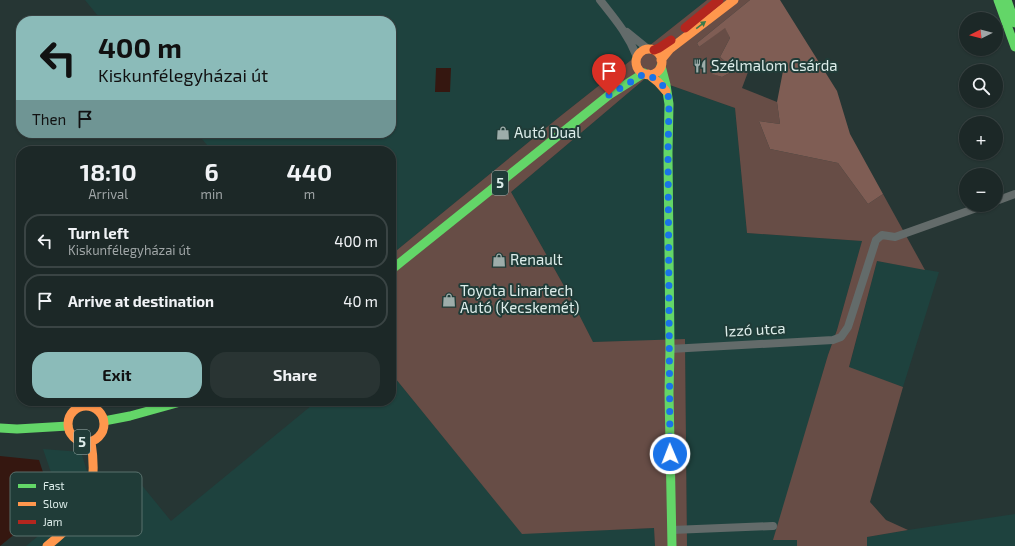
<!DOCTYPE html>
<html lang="en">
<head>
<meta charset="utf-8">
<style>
	body { margin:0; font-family:"Exo 2",sans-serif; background:#293433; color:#f1f3f6; height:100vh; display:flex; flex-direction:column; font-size:15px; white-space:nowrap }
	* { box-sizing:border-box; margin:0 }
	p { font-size:13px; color:#a0a6a7 }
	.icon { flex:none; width:22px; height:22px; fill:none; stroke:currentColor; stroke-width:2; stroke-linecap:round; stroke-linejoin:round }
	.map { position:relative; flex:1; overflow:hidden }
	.side { position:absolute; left:16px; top:146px; width:380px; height:260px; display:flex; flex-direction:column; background:#1c2827; border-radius:16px; box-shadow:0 1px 3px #0004,0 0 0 1px #3a4444 }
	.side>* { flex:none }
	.top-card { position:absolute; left:16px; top:16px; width:380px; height:122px; border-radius:16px; box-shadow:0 1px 3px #0004,0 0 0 1px #3a4444; background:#8bbbb9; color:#111; overflow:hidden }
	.needle { width:26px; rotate:264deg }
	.controls { position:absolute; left:959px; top:12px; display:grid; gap:8px }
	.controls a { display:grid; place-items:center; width:44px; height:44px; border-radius:50%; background:#1c2827; box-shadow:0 1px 3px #0004,0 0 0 1px #3a4444; font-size:20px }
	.pin { position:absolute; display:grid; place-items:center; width:34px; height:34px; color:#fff; margin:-41px -17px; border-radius:50% 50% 50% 0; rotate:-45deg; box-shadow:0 0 4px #0007 }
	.pin .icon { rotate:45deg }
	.me { position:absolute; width:44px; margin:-22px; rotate:359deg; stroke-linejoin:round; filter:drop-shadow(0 0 3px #0008) }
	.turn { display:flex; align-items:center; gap:14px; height:84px; padding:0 16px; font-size:18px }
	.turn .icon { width:52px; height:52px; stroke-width:2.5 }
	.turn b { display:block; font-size:28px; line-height:34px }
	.then { display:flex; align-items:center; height:38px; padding:0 16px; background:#0003; gap:8px; font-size:15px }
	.eta { display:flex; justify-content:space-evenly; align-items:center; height:68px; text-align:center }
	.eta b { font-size:24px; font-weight:700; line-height:28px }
	.action { display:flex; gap:8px; margin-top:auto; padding:8px 16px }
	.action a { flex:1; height:46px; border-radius:16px; background:#8bbbb9; color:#111; font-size:16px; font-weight:700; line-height:46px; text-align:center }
	.action a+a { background:#293433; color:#f1f3f6 }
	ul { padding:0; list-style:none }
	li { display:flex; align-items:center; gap:12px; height:54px; margin:0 8px 6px; padding:0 8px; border:2px solid #3a4444; border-radius:16px }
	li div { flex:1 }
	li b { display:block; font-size:15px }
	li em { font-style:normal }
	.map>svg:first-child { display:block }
	.built { fill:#1e423e }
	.green { fill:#674d46 }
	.forest { fill:#7f5d54 }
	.water { fill:#351710 }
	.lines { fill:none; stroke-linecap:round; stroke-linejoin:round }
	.street { stroke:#636b6a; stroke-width:8 }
	.fast { stroke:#63d668; stroke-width:9 }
	.slow { stroke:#ff974d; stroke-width:9 }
	.jam { stroke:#b3261e; stroke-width:9 }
	.oneway { fill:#3b7a4b }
	.route { stroke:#1a73e8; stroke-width:7; stroke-dasharray:0 12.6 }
	.labels { text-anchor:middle; stroke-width:4; stroke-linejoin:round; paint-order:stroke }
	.shield { fill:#203c38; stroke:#a4b8b5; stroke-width:1 }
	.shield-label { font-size:14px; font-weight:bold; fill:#ddedea }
	.poi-label { font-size:15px; fill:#ddedea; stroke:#203c38; text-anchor:start }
	.street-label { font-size:15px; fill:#ddedea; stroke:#203c38 }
	.key { fill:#203c38; stroke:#59716d; stroke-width:1 }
	.key-label { font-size:11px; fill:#ddedea }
</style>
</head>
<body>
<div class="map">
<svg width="1015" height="546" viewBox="0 0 1015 546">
	<rect width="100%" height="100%" fill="#263634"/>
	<path class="built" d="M85,0h622l-149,118 -167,137v-104h-179l-15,-18h194v-112h-289z
		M647,77l88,31 12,125 115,8 -25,89 -9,25 -54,185h23v6h-110l-2,-206 -92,2 -25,-49 -57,-101z
		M877,261l62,11 -36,115 -54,-19z
		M391,373l131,160 132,-5 1,18h-629l39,-32 -22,-65 38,3 21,67 38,-36 31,38 146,-120h74z
		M1015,514v32h-148v-9l41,-7z"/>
	<path class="green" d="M707,0h43l-53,43 2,4 26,-20 5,11 -10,19 6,5 -13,12 9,3 24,-13h5l-9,24 35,14 3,22 -21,-3 11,28 68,14 30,41 15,-10 42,76 -48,-9 -28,106 54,20 -33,115 16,18 22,10 -41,7v9h-70v-6h-24l55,-185 9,-25 25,-89 -115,-8 -12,-125 -88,-31 -136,115 57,101 25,49 92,-3 2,207h-32l-1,-18 -132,6 -131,-161v-118l167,-137z"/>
	<path class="forest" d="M750,0h30l57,91 13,43 33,60 -15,10 -30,-41 -68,-14 -11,-28 21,3 -3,-22 6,-31 -32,-7h-5l-24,13 -10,-3 14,-12 -6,-5 10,-19 -5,-10 -26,19 -2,-4z"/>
	<path class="water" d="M436,68h15l-1,24h-15z
		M0,456l39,4 14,43 -53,43z"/>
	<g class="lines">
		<path class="street" d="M600,0c15,19 28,34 37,57
			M627,32l21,17
			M996,201l19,-7
			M670,349l163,-9 8,-3 7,-10 28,-87 6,-5 13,2 90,-32
			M672,530l101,-4"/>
		<path class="fast" d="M998,0l17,47
			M1007,0l8,23
			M661,66l5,19 3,19 -1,49 2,196 -1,44 3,153
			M391,270l218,-175 35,-22
			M104,421l26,-5 54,-15
			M0,428l17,1 51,-3"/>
		<path class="slow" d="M636 62a13 13 0 1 1 26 0a13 13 0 1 1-26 0Z
			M661,60l9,-11 64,-49
			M648,74l10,8 8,9
			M68 424a18 18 0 1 1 36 0a18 18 0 1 1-36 0Z
			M47,546c40,-31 52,-53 44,-104"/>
		<path class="jam" d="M685,28l34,-28
			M654,50l5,-2 12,-8"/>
	</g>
	<defs><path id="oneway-solid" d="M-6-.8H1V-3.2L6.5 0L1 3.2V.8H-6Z"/></defs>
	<use class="oneway" href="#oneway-solid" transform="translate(701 25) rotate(-37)"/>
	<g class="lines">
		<path class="route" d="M609,95l35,-21c7,1 19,10 23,17 2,4 1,9 2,13l-1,49 2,301"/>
	</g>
	<defs>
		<g id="restaurant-bare" transform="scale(1.08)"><path d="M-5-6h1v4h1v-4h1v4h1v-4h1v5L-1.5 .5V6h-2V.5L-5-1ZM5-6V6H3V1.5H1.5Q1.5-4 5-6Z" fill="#9dadaa" stroke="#203c38" stroke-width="2.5" paint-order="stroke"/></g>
		<g id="shop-bare" transform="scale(1.08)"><path d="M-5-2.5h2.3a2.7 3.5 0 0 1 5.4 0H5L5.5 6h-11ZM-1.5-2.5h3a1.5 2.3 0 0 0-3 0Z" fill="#9dadaa" stroke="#203c38" stroke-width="2.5" paint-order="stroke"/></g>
	</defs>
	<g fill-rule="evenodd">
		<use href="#restaurant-bare" x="700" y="66"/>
		<use href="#shop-bare" x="503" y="133"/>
		<use href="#shop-bare" x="499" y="260"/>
		<use href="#shop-bare" x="449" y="300"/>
	</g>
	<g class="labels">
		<g class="shield">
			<rect x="492" y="171" width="16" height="24" rx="3"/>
			<rect x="74" y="430" width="16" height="24" rx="3"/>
		</g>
		<g class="shield-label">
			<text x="500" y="188">5</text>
			<text x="82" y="447">5</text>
		</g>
		<g class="poi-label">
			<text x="711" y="71">Szélmalom Csárda</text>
			<text x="514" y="138">Autó Dual</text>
			<text x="510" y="265">Renault</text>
			<text x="460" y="296">Toyota Linartech<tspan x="460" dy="17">Autó (Kecskemét)</tspan></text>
		</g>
		<g class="street-label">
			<text transform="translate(755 330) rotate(-3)" y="5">Izzó utca</text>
		</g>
	</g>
	<rect x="10" y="472" width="132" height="64" rx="6" class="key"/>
	<rect x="18" y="484" width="18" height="4" fill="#63d668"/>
	<rect x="18" y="502" width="18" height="4" fill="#ff974d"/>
	<rect x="18" y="520" width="18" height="4" fill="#b3261e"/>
	<g class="key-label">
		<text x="43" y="490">Fast</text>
		<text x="43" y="508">Slow</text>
		<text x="43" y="526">Jam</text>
	</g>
</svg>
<div class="controls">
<a><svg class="needle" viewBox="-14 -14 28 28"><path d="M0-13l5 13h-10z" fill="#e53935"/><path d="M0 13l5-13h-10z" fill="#a0a6a7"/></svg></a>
<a><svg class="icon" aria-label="search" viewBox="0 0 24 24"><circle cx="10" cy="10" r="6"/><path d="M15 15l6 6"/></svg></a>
<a>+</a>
<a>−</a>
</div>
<div class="pin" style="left:609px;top:95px;background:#d93025"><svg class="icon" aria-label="arrive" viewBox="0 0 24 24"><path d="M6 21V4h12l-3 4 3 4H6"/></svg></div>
<svg class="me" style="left:670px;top:454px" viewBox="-20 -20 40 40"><circle r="17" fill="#1a73e8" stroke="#fff" stroke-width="3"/><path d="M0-11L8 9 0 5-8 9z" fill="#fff"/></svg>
<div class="top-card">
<div class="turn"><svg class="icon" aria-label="left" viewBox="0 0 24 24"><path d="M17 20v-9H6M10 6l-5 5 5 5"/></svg><div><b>400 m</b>Kiskunfélegyházai út</div></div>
<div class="then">Then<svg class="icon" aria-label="arrive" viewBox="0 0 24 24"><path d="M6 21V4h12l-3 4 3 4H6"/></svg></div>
</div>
<section class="side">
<div class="eta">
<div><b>18:10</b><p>Arrival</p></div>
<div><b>6</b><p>min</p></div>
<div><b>440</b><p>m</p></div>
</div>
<ul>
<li><svg class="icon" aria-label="left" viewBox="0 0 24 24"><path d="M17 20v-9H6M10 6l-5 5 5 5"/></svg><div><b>Turn left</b><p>Kiskunfélegyházai út</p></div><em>400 m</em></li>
<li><svg class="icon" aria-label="arrive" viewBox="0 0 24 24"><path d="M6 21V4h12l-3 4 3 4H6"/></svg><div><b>Arrive at destination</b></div><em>40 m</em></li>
</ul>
<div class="action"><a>Exit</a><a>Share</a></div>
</section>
</div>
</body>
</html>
